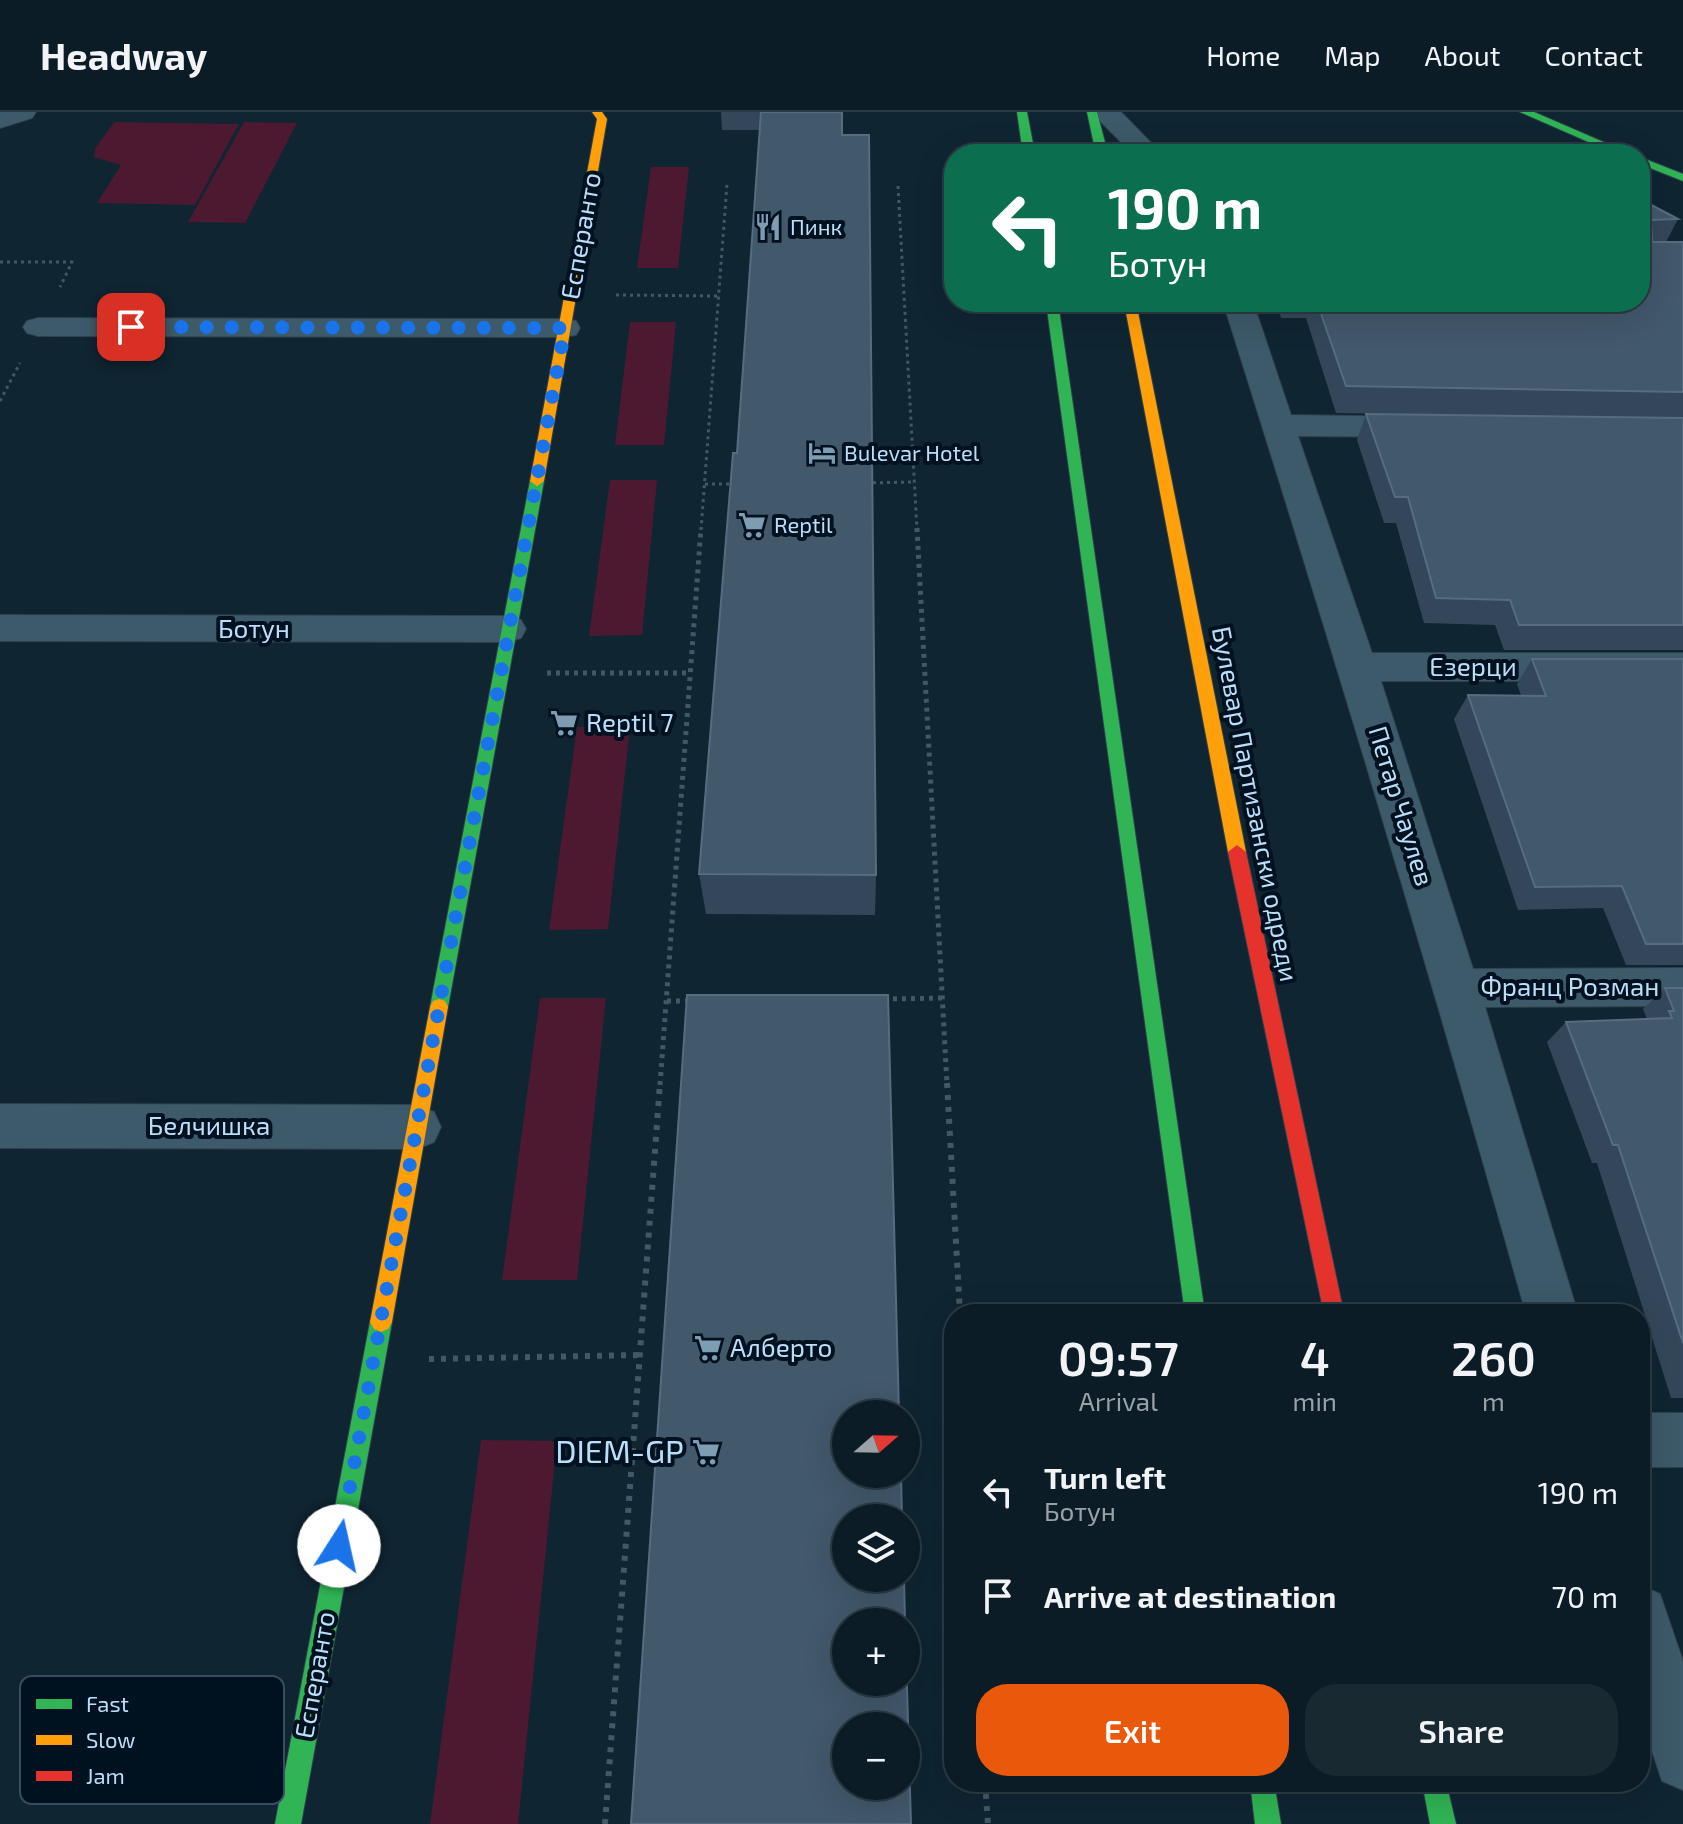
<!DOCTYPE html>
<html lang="en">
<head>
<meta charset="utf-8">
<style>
	body { margin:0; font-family:"Exo 2",sans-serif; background:#192932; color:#f1f3f6; height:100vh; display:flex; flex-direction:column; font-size:30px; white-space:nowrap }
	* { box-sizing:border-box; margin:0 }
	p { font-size:26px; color:#9aa1a7 }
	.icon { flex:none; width:44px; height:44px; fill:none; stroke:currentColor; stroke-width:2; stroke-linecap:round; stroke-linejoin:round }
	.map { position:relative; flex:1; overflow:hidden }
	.drawer { position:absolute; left:944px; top:1192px; width:706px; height:488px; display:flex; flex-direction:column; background:#0b1c26; border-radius:32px; box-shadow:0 8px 32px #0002,0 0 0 2px #2b3a43 }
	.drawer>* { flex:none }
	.hud { position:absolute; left:944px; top:32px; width:706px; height:168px; border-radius:32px; box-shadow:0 8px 32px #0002,0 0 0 2px #2b3a43; background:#0b6e4f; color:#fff; overflow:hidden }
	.needle { width:52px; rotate:70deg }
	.fabs { position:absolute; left:832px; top:1288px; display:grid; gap:16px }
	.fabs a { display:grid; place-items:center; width:88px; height:88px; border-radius:50%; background:#0b1c26; box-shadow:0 8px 32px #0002,0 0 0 2px #2b3a43; font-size:40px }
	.pin { position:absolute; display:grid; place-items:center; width:68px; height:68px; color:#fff; margin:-34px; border-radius:16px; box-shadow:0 4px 12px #0006 }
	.me { position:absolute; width:88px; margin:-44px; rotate:10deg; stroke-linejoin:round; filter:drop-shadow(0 0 6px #0008) }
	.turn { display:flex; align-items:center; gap:28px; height:168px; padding:0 32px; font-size:36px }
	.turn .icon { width:104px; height:104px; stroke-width:2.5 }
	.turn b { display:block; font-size:56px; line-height:68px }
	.eta { display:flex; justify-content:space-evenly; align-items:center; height:136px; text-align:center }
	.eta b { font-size:48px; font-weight:600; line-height:56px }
	.action { display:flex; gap:16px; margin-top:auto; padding:16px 32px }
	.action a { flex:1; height:92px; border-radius:32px; background:#ea580c; color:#fff; font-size:32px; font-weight:600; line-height:92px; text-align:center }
	.action a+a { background:#192932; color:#f1f3f6 }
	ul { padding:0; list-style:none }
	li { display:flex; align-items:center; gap:24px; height:104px; padding:0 32px }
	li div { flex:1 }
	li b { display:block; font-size:30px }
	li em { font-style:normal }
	header { display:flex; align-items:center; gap:48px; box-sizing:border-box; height:112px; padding:0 40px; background:#0b1c26; border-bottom:2px solid #2b3a43 }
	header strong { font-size:38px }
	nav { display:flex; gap:44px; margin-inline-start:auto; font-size:28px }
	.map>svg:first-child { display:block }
	.green { fill:#4c1931 }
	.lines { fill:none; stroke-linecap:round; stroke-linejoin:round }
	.street-casing { stroke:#2f404d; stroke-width:2 }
	.fast-casing { stroke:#2f404d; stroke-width:2 }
	.slow-casing { stroke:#2f404d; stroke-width:2 }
	.jam-casing { stroke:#2f404d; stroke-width:2 }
	.path-far2 { stroke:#415966; stroke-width:3; stroke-dasharray:3 4; stroke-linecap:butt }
	.path-far1 { stroke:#415966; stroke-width:5; stroke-dasharray:4 5; stroke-linecap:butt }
	.path { stroke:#415966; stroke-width:6; stroke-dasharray:5 7; stroke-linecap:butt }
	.street { fill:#3d5a6a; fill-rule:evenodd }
	.fast { fill:#30b455; fill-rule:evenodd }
	.slow { fill:#ff9f0a; fill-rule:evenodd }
	.jam { fill:#e5322d; fill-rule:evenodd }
	.wall { fill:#34475a }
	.building { fill:#42586b; stroke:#556d81; stroke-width:2; fill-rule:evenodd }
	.route { stroke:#1a73e8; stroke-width:14; stroke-dasharray:0 25.2 }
	.labels { text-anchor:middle; stroke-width:8; stroke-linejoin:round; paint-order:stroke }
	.far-poi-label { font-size:22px; fill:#badef8; stroke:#00111f; text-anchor:start }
	.street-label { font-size:26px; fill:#badef8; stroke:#00111f }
	.poi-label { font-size:26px; fill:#badef8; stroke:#00111f; text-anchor:start }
	.near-poi-label { font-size:32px; fill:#badef8; stroke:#00111f; text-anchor:end }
	.key { fill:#00111f; stroke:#384e60; stroke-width:2 }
	.key-label { font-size:22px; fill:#badef8 }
</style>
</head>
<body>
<header>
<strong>Headway</strong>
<nav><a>Home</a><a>Map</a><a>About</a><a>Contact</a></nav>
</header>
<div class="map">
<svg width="1683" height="1712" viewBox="0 0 1683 1712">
	<rect width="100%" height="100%" fill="#0f2532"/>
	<path class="green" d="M114,10l125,2 -44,81 -98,-2 24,-38 -27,-8 1,-8z
		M244,10l53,1 -52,100 -57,-1z
		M651,55h38l-11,101h-41z
		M630,210h46l-12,123h-49z
		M610,368h47l-15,155 -53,1z
		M577,615h53l-22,202 -59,1z
		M540,886h66l-29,282h-75z
		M481,1328l76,1 -39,383h-88z"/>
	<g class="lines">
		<g class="street-casing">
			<path id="street" d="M0,0h36l-4,6 -32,10z
				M1098,0h23l41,42h-29l-33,-33 -4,-6z
				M1223,190h30l38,113 130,2 12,3 4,7 -4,7 -12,3 -123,-1 74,217h311v28h-302l92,288 210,-1v38l-198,1 93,307h-52c-95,-339 -197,-677 -303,-1012z
				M38,206l527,1 11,2 4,7 -4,7 -11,2 -527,-1 -11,-3 -4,-6 4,-6z
				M0,503l508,1 13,4 5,9 -5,9 -13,4 -508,-1z
				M0,992l417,1 17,7 7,15 -7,15 -17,7 -417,-1z
				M1640,1301h43v54h-43z
				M1640,1473l20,9 23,67v129l-21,-9 -22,-66z"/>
		</g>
		<g class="fast-casing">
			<path id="fast" d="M1017,0h10l8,42h-12z
				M1087,0h10l11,42h-12z
				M1520,0h14l97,42h-15z
				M1640,45l43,17v7l-43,-17z
				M1046,190h12l147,1012h-20z
				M537,364l7,5 -96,526 -3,6 -6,2 -6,-2 -3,-6 100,-526z
				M381,1200l7,3 4,7 -91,502h-26l95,-502 4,-7z
				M1250,1670h24l7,42h-26z
				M1422,1670h24l10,42h-26z"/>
		</g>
		<g class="slow-casing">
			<path id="slow" d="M592,0h10l5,7 -63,362 -7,5 -7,-5 67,-362z
				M1124,190h12l110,550 -9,7 -9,-7z
				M439,887l6,2 3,6 -56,315 -4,7 -7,3 -7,-3 -4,-7 60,-315 3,-6z"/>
		</g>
		<g class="jam-casing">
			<path id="jam" d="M1237,733l9,7 98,462h-20l-96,-462z"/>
		</g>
		<path class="path-far2" d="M898,74l19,344
			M0,150h72l-12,25
			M616,183l103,1
			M0,289l20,-38
			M866,371l48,-1
			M705,372h31
			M701,418l26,-346"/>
		<path class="path-far1" d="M917,416l30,557
			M547,561h143
			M884,887l59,-1
			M667,889h23
			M660,973l41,-557"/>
		<path class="path" d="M947,971l13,231
			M429,1247l211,-4
			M985,1670l3,42
			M605,1712l55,-741"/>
		<use href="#street" class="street"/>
		<use href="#fast" class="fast"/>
		<use href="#slow" class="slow"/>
		<use href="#jam" class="jam"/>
	</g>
	<path class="wall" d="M721,0h121l34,763 -1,40 -169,-1 -7,-40 38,-421 23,-323h-38z
		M1640,87l38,20 -12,23h17v408h-179l-9,-25 -71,-2 -28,-100h-12l-27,-83 9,-26 181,2 -211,-3 -30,-95h-25l-4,-16h363z
		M1532,547h151v306h-57l-23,-57 -85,2 -64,-191 14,-24h53l-4,-11z
		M1665,876h18v410h-12l-74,-235h-5l-45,-121 19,-20 81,-3 -4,-10z"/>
	<path class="building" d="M761,0h81v23h27l7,740 -177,-1 34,-421h4z
		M1465,37l9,5h-23z
		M1640,87l38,20 -27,1 1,22h31v150l-337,-6 -29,-84h323z
		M1366,302l317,4v207h-164l-9,-25 -74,-2 -28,-101h-13z
		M1532,547h151v285h-37l-24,-58 -87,1 -67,-192 78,1z
		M1665,876h18v355l-65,-198h-5l-47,-123 106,-4 -3,-7h5z
		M687,883h201l11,419h-53v60h55l1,44h-56v60h58l1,44h-59v60h60v-28l5,170h-280zM846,1614h60v60h-60z"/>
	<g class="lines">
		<path class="route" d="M131,215l434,1 -226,1218"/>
	</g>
	<defs>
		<g id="restaurant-bare" transform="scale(2.16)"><path d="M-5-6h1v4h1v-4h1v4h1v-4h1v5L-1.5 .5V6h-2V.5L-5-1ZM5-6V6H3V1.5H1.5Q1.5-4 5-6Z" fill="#7e9db3" stroke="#00111f" stroke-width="2.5" paint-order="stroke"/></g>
		<g id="hotel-bare" transform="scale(2.16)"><path d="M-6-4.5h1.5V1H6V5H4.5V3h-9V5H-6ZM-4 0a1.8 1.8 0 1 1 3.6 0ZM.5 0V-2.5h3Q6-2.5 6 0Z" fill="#7e9db3" stroke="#00111f" stroke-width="2.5" paint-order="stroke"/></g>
		<g id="supermarket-bare" transform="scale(2.16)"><path d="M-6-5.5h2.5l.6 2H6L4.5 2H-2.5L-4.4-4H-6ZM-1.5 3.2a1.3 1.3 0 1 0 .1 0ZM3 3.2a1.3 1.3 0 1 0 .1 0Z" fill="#7e9db3" stroke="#00111f" stroke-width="2.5" paint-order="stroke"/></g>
	</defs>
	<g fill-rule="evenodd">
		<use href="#restaurant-bare" x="768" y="115"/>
		<use href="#hotel-bare" x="822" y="341"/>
		<use href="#supermarket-bare" x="752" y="413"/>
		<use href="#supermarket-bare" x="564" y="611"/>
		<use href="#supermarket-bare" x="708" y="1236"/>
		<use href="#supermarket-bare" x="706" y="1340"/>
	</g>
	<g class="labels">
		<g class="far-poi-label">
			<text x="790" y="123">Пинк</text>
			<text x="844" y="349">Bulevar Hotel</text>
			<text x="774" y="421">Reptil</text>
		</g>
		<g class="street-label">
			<text transform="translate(581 124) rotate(-80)" y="9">Есперанто</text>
			<text x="254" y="526">Ботун</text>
			<text x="1473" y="564">Езерци</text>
			<text transform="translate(1255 692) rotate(79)" y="9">Булевар Партизански одреди</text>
			<text transform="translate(1401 694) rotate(73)" y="9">Петар Чаулев</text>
			<text x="1570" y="884">Франц Розман</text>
			<text x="209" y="1023">Белчишка</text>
			<text transform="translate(315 1563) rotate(-80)" y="9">Есперанто</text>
		</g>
		<g class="poi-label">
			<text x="586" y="620">Reptil 7</text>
			<text x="730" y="1245">Алберто</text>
		</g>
		<g class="near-poi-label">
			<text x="684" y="1351">DIEM-GP</text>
		</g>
	</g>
	<rect x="20" y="1564" width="264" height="128" rx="12" class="key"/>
	<rect x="36" y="1587" width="36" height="10" fill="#30b455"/>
	<rect x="36" y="1623" width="36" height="10" fill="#ff9f0a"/>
	<rect x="36" y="1659" width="36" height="10" fill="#e5322d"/>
	<g class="key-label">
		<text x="86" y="1600">Fast</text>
		<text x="86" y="1636">Slow</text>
		<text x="86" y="1672">Jam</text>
	</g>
</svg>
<div class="fabs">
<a><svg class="needle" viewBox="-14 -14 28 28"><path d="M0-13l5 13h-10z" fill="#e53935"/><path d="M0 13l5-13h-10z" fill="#9aa1a7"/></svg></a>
<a><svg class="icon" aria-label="layers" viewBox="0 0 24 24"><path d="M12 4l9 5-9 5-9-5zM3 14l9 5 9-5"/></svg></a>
<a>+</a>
<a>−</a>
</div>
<div class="pin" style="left:131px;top:215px;background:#d93025"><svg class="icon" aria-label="arrive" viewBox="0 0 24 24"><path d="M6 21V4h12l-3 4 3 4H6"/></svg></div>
<svg class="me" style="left:339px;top:1434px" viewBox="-20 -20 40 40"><circle r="19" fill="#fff"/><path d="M0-13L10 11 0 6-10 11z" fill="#1a73e8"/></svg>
<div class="hud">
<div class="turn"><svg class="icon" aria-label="left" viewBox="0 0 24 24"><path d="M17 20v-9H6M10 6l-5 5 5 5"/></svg><div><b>190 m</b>Ботун</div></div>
</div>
<section class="drawer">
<div class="eta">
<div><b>09:57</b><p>Arrival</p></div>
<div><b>4</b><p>min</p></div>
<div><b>260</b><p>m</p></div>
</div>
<ul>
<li><svg class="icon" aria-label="left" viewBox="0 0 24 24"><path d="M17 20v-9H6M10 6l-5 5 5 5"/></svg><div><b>Turn left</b><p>Ботун</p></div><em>190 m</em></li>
<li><svg class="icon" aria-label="arrive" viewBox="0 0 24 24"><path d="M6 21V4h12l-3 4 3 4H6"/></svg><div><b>Arrive at destination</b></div><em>70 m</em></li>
</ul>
<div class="action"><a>Exit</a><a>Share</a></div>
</section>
</div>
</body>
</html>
